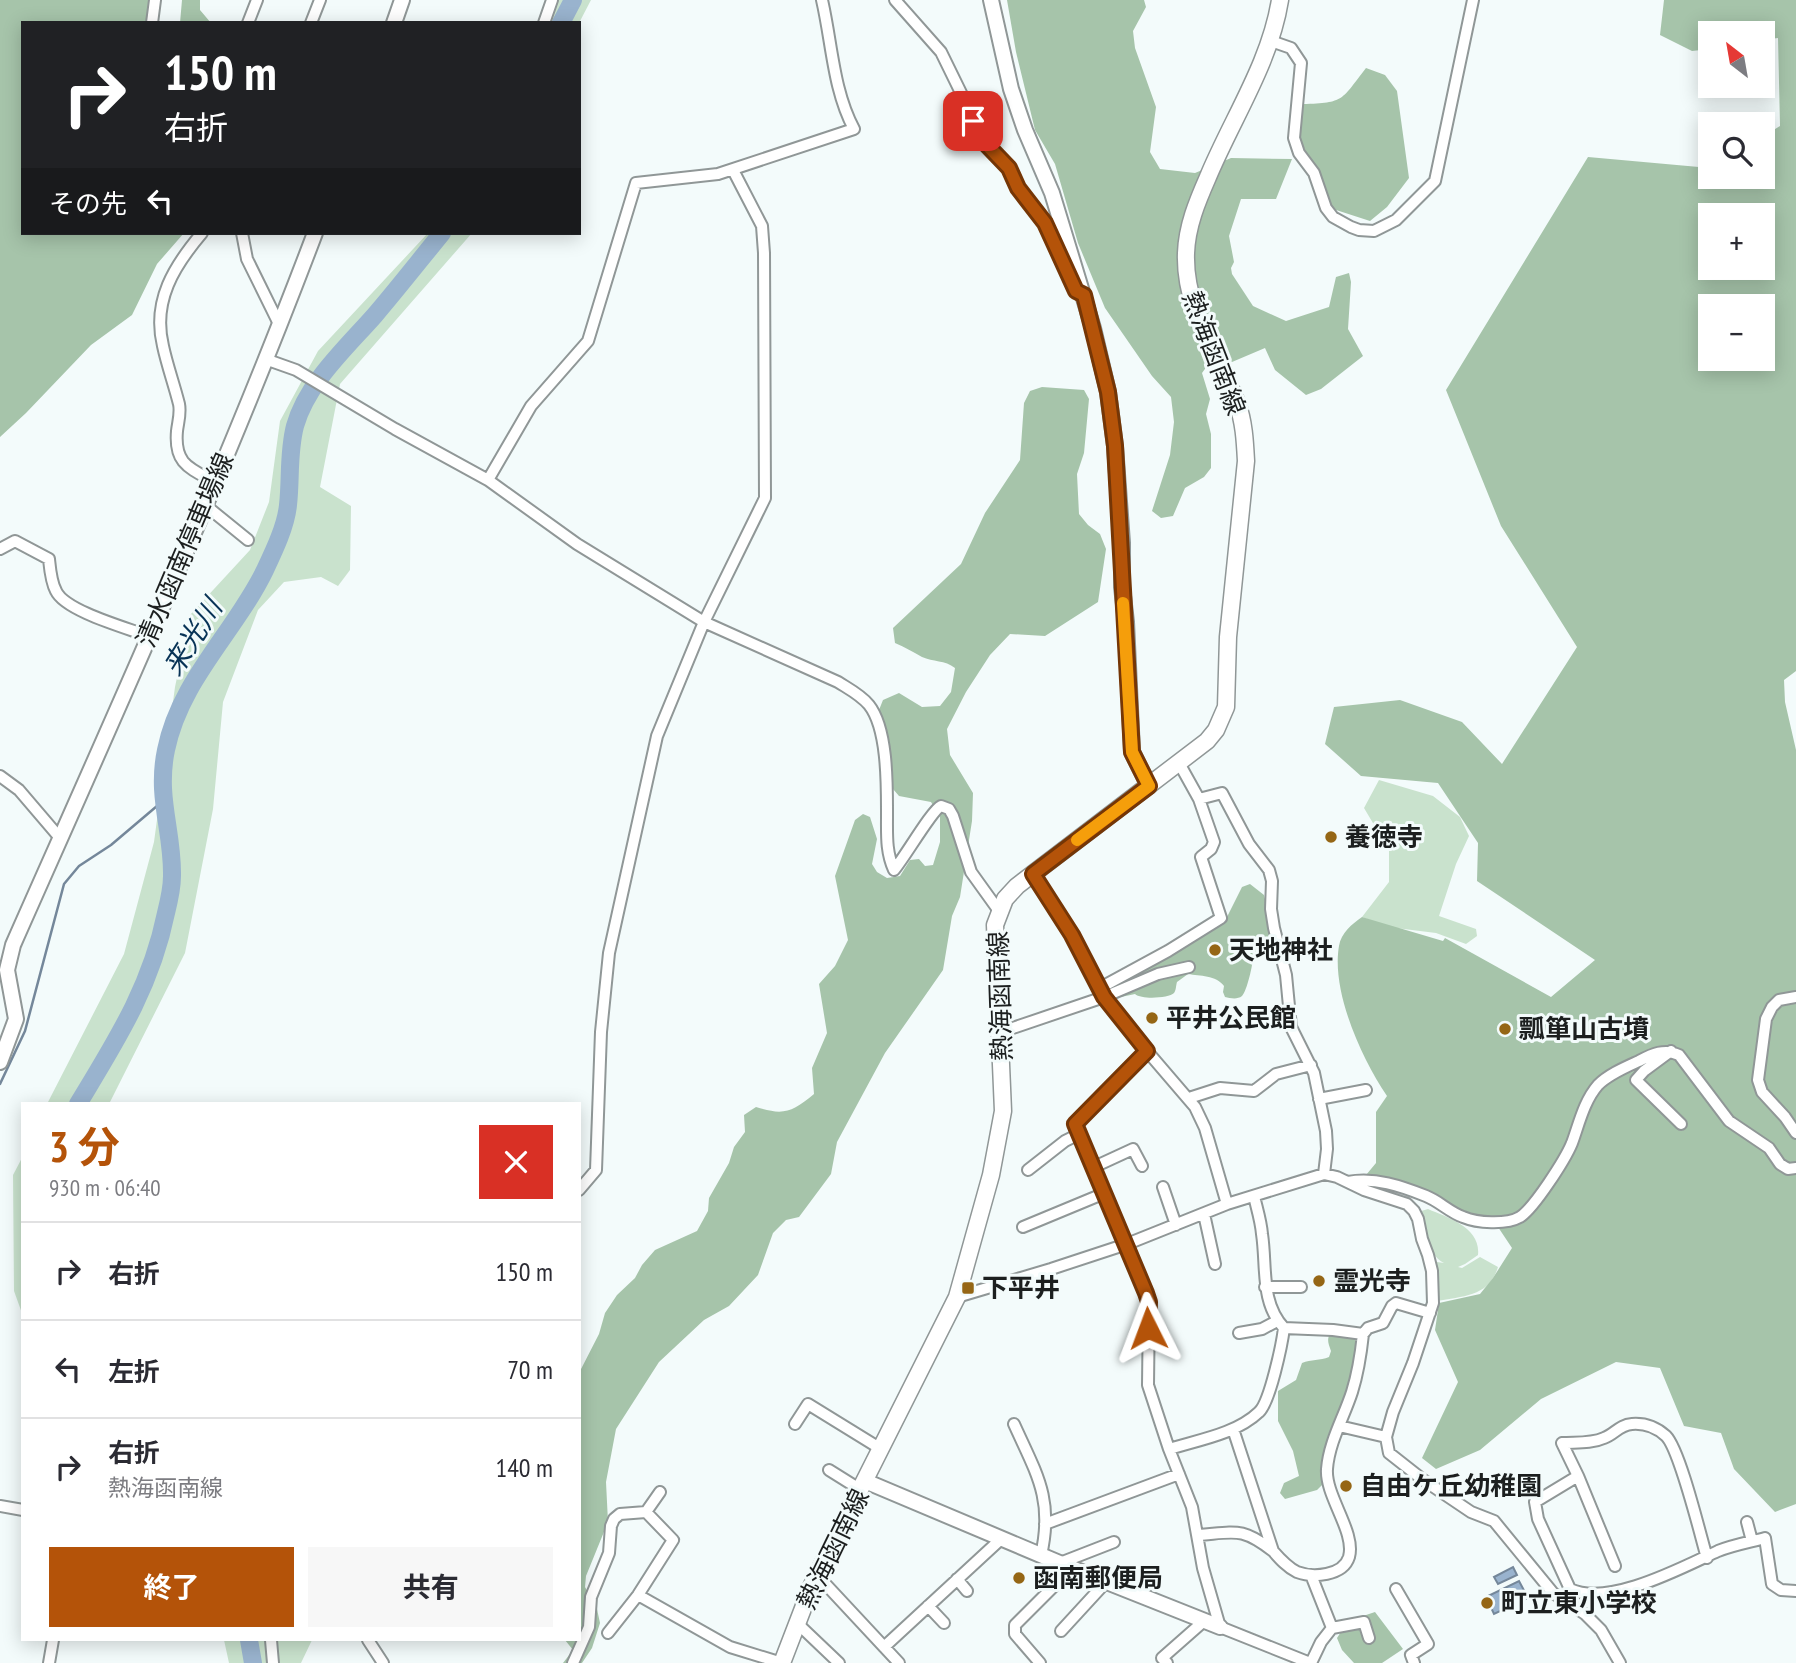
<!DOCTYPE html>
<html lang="ja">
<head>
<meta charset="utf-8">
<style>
	body { margin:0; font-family:"PT Sans Narrow","Noto Sans JP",sans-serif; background:#f7f7f7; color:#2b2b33; height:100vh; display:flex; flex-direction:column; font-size:26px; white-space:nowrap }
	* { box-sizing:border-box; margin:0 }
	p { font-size:23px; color:#7c7c81 }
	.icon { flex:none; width:38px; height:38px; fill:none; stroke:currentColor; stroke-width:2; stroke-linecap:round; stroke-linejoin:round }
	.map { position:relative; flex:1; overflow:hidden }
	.panel { position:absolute; left:21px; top:1102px; width:560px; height:539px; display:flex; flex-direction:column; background:#fff; border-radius:0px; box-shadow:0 4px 18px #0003 }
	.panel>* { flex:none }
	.hud { position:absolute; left:21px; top:21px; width:560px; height:214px; border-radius:0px; box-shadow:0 4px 18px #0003; background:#202124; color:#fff; overflow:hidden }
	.needle { width:46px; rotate:329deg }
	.tools { position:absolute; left:1698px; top:21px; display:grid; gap:14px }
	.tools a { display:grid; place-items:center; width:77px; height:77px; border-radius:0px; background:#fff; box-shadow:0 4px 18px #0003; font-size:35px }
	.pin { position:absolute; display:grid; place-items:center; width:60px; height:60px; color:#fff; margin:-30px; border-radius:14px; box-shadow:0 4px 10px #0006 }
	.me { position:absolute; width:77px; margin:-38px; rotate:357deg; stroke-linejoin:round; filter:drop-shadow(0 0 5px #0008) }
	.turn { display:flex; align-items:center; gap:24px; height:147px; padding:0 28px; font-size:32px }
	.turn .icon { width:91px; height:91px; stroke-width:2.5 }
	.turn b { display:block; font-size:49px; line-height:60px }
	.then { display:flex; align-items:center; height:66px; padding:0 28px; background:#0003; gap:14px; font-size:26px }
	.round { display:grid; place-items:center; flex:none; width:74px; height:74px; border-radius:0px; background:#f7f7f7 }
	.head { display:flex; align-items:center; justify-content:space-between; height:119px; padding:0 28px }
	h1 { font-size:42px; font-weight:700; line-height:52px; color:#b45309 }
	.primary-button { display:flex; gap:14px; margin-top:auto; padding:14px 28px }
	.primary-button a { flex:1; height:80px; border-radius:0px; background:#b45309; color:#fff; font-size:28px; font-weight:700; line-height:80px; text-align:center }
	.primary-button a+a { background:#f7f7f7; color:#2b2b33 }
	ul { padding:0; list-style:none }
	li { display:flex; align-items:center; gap:21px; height:98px; padding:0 28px; border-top:2px solid #e1e1e2 }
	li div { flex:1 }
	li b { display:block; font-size:26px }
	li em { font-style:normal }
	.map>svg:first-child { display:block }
	.green { fill:#c9e2cd }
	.forest { fill:#a6c4aa; fill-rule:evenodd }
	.water { fill:#99b3ce; stroke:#74879a; stroke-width:2 }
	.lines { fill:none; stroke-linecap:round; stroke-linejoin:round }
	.stream { stroke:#74879a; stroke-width:2.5 }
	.river { stroke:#99b3ce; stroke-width:18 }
	.street-casing { stroke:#909797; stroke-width:14 }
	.secondary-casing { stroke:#909797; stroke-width:18 }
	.primary-casing { stroke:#909797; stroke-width:19 }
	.street { stroke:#fff; stroke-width:10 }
	.secondary { stroke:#fff; stroke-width:14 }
	.primary { stroke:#fff; stroke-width:16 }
	.route-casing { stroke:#753606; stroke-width:18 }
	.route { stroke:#b45309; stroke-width:12 }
	.slow { stroke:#f59e0b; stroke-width:12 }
	.poi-dot { fill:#956615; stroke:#f3fbfb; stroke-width:2.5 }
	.labels { text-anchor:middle; stroke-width:6; stroke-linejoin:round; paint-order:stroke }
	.street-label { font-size:26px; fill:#1c1f1f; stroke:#f3fbfb }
	.poi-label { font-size:26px; font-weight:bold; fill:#1c1f1f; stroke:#f3fbfb; text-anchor:start }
	.water-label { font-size:28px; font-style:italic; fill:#083356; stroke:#f3fbfb }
</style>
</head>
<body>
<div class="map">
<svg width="1796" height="1663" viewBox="0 0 1796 1663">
	<rect width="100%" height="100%" fill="#f3fbfb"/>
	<path class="green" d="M556,0h35l-12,23h-35z
		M428,233h44l-132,151 -20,103 31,19 -1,64 -12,16 -17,-9 -37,5 -26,28 -35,92 -10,107 -28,144 -76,151h-62l77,-150 30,-112 21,-155 15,-72 60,-65 19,-48 11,-81 38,-70z
		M1379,780l54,16 27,21 9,19 -13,28 -17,52 37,13 1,7 -11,8 -30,-11 -48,-6 -26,-10 27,-35v-32l-25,-42z
		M23,1156v160l-9,-25 -1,-116z
		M1428,1209c21,9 53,19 50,46l-13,9 -7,3 4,1 18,-11 18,10c-9,30 -35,29 -61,34l-7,-40 14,2c-17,-9 -20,-34 -26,-51z
		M224,1640h88l-11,23h-72z"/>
	<path class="forest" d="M0,0h150l5,23h-132v210h161l-27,31 -25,51 -41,30 -65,68 -26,24z
		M182,0h18v10l11,13h-31z
		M1007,0h137l2,7 -13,24 2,17 21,59 -6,45 10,17 35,4 36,-15 61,1 -16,40h-35l-12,37 5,26 -3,6 1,6 21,32 33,15 43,-14 7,-30 13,-4 2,9 -3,47 15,27 -42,33 -15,6 -31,-25 -10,-22 -33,14 -9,-4 -13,4 -8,11 8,26 -4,15 5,20v34l-7,9 -19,11 -12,28 -12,2 -9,-7 18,-56 4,-33 -3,-25 -19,-21 -47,-68 -27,-65 -23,-79 -20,-34 -19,-78z
		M1664,0h132v671l-12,9 1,22 11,48v754l-21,8 -41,-43 -13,-36 -37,-7 -24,-58 -44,-6 -75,37 -61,51 -44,19 -14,-11 36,-76 -23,-52 4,-27 41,-9 13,-16 19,-30 -16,-24 -37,-8 -93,-41 10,-12v-51l11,-16c-25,-37 -56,-104 -48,-150 2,-13 13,-22 23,-29l81,24 2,-3 106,59 44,-37 -118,-79 1,-38 -40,-60 -77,-7 -36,-32 9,-37 66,-7 62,22 40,42 75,-117 -76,-121 -55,-136 142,-233 122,11v9h52v-40l18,-11 -2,-88 -16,2v-7h-52v16l-18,2 -32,-16zM1710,215h52v53h-52zM1710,306h52v53h-52z
		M1366,68l19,7 12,16 12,87 -22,29 -17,14 -37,-12 -36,-76 6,-29c42,-1 38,-4 63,-36z
		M1042,387l42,3 5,9 -5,54 -7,21 2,40 9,11 12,9 6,15 -8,53 -53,34 -35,-2 -20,21 -24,37 -19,37 3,26 23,38 -1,28 -12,76 -8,19 -9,54 -58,83 -48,89 -6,32 -32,43 -13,3 -13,13 -15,42 -29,31 -25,14 -45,42 -43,67 -10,53 2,40 -22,54 -1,11 12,22 3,14 -8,25 -10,15h-19l10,-13 -8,-10h14v-267l20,-39 6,-21 12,-18 18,-17 7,-13 13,-15 42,-19 11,-20 1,-13 20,-35 5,-16 11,-15 -1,-17 12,-8c28,9 36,5 58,-13l-2,-26 15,-35 -8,-49 16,-18 13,-26 -13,-64 20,-56 8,-6 7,3 7,22 -5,25 5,8 10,6 13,-2 10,-16 9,-1 6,7 8,-1 7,-23v-25l-9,-15 -32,-6 -6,-7 -1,-22 -13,-57 4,-10 16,-7 23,14 18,-1 11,-14 4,-24c-10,-8 -22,-6 -33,-11 -9,-5 -17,-10 -27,-14l-2,-15 68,-64 24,-51 35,-53 4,-57 6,-12z
		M1250,884l14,11 10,40 -9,17h-9l-3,5c0,7 -6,34 -11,39 -5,4 -12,2 -17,1l-2,-5 1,-6c-8,-11 -24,-10 -36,-12l-11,8c-1,3 -1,9 -3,11 -5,5 -32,7 -39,1l-14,3 -4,-1 -3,-11 65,-34 3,-6 44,-26 16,-32z
		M1332,1331l21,3 5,12 -1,11 -32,110 -3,18 -5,5 -32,9 -5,-6 4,-10 15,-7 -6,-25 -15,-30v-30l18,-11 6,-17c9,-4 18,-2 27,-6l2,-6c-3,-8 -5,-13 1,-20z
		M1375,1612l28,37 -21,14h-28l-12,-13 -5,-12 11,-17z"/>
	<path class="water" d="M1513,1567l4,8 -19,9 -4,-7z
		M1519,1581l9,17 -34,16 -8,-17z"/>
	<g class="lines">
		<path class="stream" d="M0,1084l25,-53 39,-147 15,-18 32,-21 46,-39 6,-2"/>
		<path class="river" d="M561,23l12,-23
			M78,1104c38,-63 73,-117 88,-191 3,-12 6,-25 6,-37 1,-44 -16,-79 -6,-126 14,-70 69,-118 99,-180 9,-19 21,-44 23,-65 3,-26 0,-52 7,-79 12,-43 51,-78 80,-111 23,-27 45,-55 67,-82
			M249,1640l4,23"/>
		<g class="street-casing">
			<path id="street" d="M895,0l46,52 45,92 27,31 5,13 27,36 31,67 4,2
				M152,23l3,-23
				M248,23l9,-23
				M311,23l9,-23
				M544,23l8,-23
				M1271,41l20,7 10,15 -7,75 5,15 15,20 12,35 7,9 18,10 8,3 15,1 22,-11 39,-39 38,-181
				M202,233c-28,33 -50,68 -39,113 4,19 11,38 16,58 2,9 -1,18 -2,27 -3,33 12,37 38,51
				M242,233l5,26 33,67
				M265,359l31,11 99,59 93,51 89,64 127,78 134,60c11,7 23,13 31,23 19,24 18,81 18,111 0,20 -1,36 7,54 11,-13 38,-60 47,-64l8,3 4,7 18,56 28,39
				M488,480l43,-74 57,-65 48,-158 82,-9 136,-45c-21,-39 -22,-86 -32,-129
				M205,505l43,35
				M0,549l15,-8 34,18c1,10 2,23 7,32 9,20 71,37 92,45
				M0,776l19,14 41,48
				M1199,799l23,-6 27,51 20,26 3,11 -1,28 3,19 12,47 5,52 23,46 12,58 1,18 -3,25
				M1033,874l39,61 32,62 54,-23 31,-7
				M1100,988l68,-37 53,-33 -20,-61 10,-8 3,-7 -15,-43 -20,-36
				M1796,997l-17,3 -7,7 -6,12 -8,61 4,12 23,25 11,16
				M1001,1032l103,-35 43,54 48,56 10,21 22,76
				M1147,1051l-72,73 52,120 22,58 -1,83 21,64 23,58 11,61 17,59 90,36
				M1671,1051l-27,20 -8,9 45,44
				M1189,1098l31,-10 34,3 22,-17 35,-9
				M1319,1099l47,-9
				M1094,1167l39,-18 9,17
				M1028,1170l37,-29 14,-7
				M1348,1182c27,-5 53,4 78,14 13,5 23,16 37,21 14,6 43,8 57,0 14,-9 45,-57 52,-74 7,-19 12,-42 26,-58 11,-11 28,-18 41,-24 13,-7 26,-13 40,-6l50,66 40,27 11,16 8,5 8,-1
				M1163,1187l13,38
				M579,1190l17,-20 5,-138 8,-79 48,-217 47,-114 61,-124 -1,-245 -2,-27 -29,-56
				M1204,1214l11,50
				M1023,1227l82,-34
				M1265,1287h36
				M957,1297l94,-28 76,-25 100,-40 97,-30 13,3 27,13 43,14 7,7 4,8 4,20 6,16 4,16 1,32 -20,60 -20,49 -7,25 3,16 33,26 49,33 23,9 59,72 32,21 16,16 19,33
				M1284,1328l49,2 30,4 5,-6 15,-5 9,-17 4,-3 34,10
				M1239,1333l23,-4 15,-8
				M795,1424l13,-20 73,45
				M1014,1424c22,49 40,75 27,131
				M1339,1426l47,11
				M1169,1449c29,-9 67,-15 90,-37 11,-10 23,-68 25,-84 -24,-26 -17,-61 -22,-94 -1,-13 -5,-25 -8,-38
				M829,1470l32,20
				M1578,1476l-43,26 3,17 32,70c39,18 111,-21 148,-38 15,-6 32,-9 47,-13l7,46 9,6 15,1
				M0,1506l23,4
				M1747,1522l5,19
				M1045,1524l134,-50
				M1199,1535c37,-3 43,-8 74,16l-40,-122
				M1273,1551c7,8 14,16 24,21 16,6 46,4 52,-15 7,-25 -24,-61 -22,-88 2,-27 17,-52 25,-77 6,-19 9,-39 11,-58
				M1060,1563l54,-21
				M1615,1566l-37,-90 -16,-33c13,-1 29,1 42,-5 11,-4 15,-13 28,-14 13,-1 24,3 34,12 14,14 34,98 41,122
				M817,1575l82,88
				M1311,1575l21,53
				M957,1579l10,12
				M1396,1589l32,55 -17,11 3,8
				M638,1595l92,52 52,16
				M928,1606l16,17
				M798,1624l41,39
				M1061,1631l45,-49
				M608,1633l30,-38 35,-55 -27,-28
				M271,1640l2,23
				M368,1640l15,23
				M884,1647l117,-108
				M49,1663l4,-23
				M573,1663l16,-36 2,-30 18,-44 2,-27 3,-7 6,-5 26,-2 14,-20
				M1040,1663l-25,-29v-9l48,-48 6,-10
				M1167,1663l-5,-5 42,-37
				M1311,1663l10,-21 11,-14 32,-6 5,16"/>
		</g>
		<g class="secondary-casing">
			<path id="secondary" d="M991,0l20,89 14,41 27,63 41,135 15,64 7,54 7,97v44l4,35 6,130 17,34
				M394,23l8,-23
				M0,1062l16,-43 -9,-49 6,-25c104,-235 211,-471 302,-712
				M865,1481l204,86 151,60"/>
		</g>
		<g class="primary-casing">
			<path id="primary" d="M782,1663l30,-78 145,-288 34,-122 12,-64 -8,-186 10,-26 12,-13 190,-145 9,-11 10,-23 2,-70 18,-176c-1,-19 -2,-40 -9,-58 -20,-50 -53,-94 -51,-150 1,-27 11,-51 22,-76 24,-58 62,-114 72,-177"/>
		</g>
		<use href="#street" class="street"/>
		<use href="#secondary" class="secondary"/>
		<use href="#primary" class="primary"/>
	</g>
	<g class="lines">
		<g class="route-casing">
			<path id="route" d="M973,121l13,23 23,24 9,20 27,35 31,68 8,4 24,97 7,54 17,306 17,34 -116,88 39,61 32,62 43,54 -72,73 71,169 3,9 -1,26"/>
		</g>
		<use href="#route" class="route"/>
		<path class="slow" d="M1077,840l72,-54 -17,-34 -9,-149"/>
	</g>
	<g class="poi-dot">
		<circle cx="1331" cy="837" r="7"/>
		<circle cx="1215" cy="950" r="7"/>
		<circle cx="1152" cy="1018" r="7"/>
		<circle cx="1505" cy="1029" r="7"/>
		<circle cx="1319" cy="1281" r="7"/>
		<rect x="961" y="1281" width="14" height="14" rx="3.5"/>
		<circle cx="1346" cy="1486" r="7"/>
		<circle cx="1019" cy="1578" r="7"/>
		<circle cx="1487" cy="1603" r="7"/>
	</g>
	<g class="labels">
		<g class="street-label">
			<text transform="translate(1214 353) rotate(69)" y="9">熱海函南線</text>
			<text transform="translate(185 550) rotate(-67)" y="9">清水函南停車場線</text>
			<text transform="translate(1000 996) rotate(-92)" y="9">熱海函南線</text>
			<text transform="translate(833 1549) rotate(-64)" y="9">熱海函南線</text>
		</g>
		<g class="poi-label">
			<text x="1345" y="846">養徳寺</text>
			<text x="1229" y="959">天地神社</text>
			<text x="1166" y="1027">平井公民館</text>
			<text x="1519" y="1038">瓢箪山古墳</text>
			<text x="1333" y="1290">霊光寺</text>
			<text x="982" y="1297">下平井</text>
			<text x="1360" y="1495">自由ケ丘幼稚園</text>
			<text x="1033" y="1587">函南郵便局</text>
			<text x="1501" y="1612">町立東小学校</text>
		</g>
		<g class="water-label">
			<text transform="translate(192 637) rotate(-58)" y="10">来光川</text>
		</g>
	</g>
</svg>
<div class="tools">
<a><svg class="needle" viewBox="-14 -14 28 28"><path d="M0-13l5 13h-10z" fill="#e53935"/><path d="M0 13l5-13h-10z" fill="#7c7c81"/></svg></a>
<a><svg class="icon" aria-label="search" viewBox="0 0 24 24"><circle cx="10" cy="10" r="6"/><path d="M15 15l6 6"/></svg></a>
<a>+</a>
<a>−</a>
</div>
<div class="pin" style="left:973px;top:121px;background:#d93025"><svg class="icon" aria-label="arrive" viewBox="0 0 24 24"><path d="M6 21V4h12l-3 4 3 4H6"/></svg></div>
<svg class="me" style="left:1148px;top:1328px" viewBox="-20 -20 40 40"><path d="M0-17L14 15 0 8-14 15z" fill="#b45309" stroke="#fff" stroke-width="4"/></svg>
<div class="hud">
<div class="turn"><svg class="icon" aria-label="right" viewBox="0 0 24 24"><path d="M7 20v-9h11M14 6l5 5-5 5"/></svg><div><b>150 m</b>右折</div></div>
<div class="then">その先<svg class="icon" aria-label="left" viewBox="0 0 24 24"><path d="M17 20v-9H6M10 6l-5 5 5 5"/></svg></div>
</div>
<section class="panel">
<div class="head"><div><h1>3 分</h1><p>930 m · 06:40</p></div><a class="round" style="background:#d93025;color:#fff"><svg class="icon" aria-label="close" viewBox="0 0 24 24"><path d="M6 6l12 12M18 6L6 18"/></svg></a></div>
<ul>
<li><svg class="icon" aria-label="right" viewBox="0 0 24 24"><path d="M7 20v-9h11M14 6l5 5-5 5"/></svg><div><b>右折</b></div><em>150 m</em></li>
<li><svg class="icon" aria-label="left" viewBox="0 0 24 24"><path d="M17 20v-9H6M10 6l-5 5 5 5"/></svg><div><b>左折</b></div><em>70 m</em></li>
<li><svg class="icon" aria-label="right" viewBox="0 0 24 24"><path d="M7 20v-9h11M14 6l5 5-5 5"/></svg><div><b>右折</b><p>熱海函南線</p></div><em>140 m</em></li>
</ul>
<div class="primary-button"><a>終了</a><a>共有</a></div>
</section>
</div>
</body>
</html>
